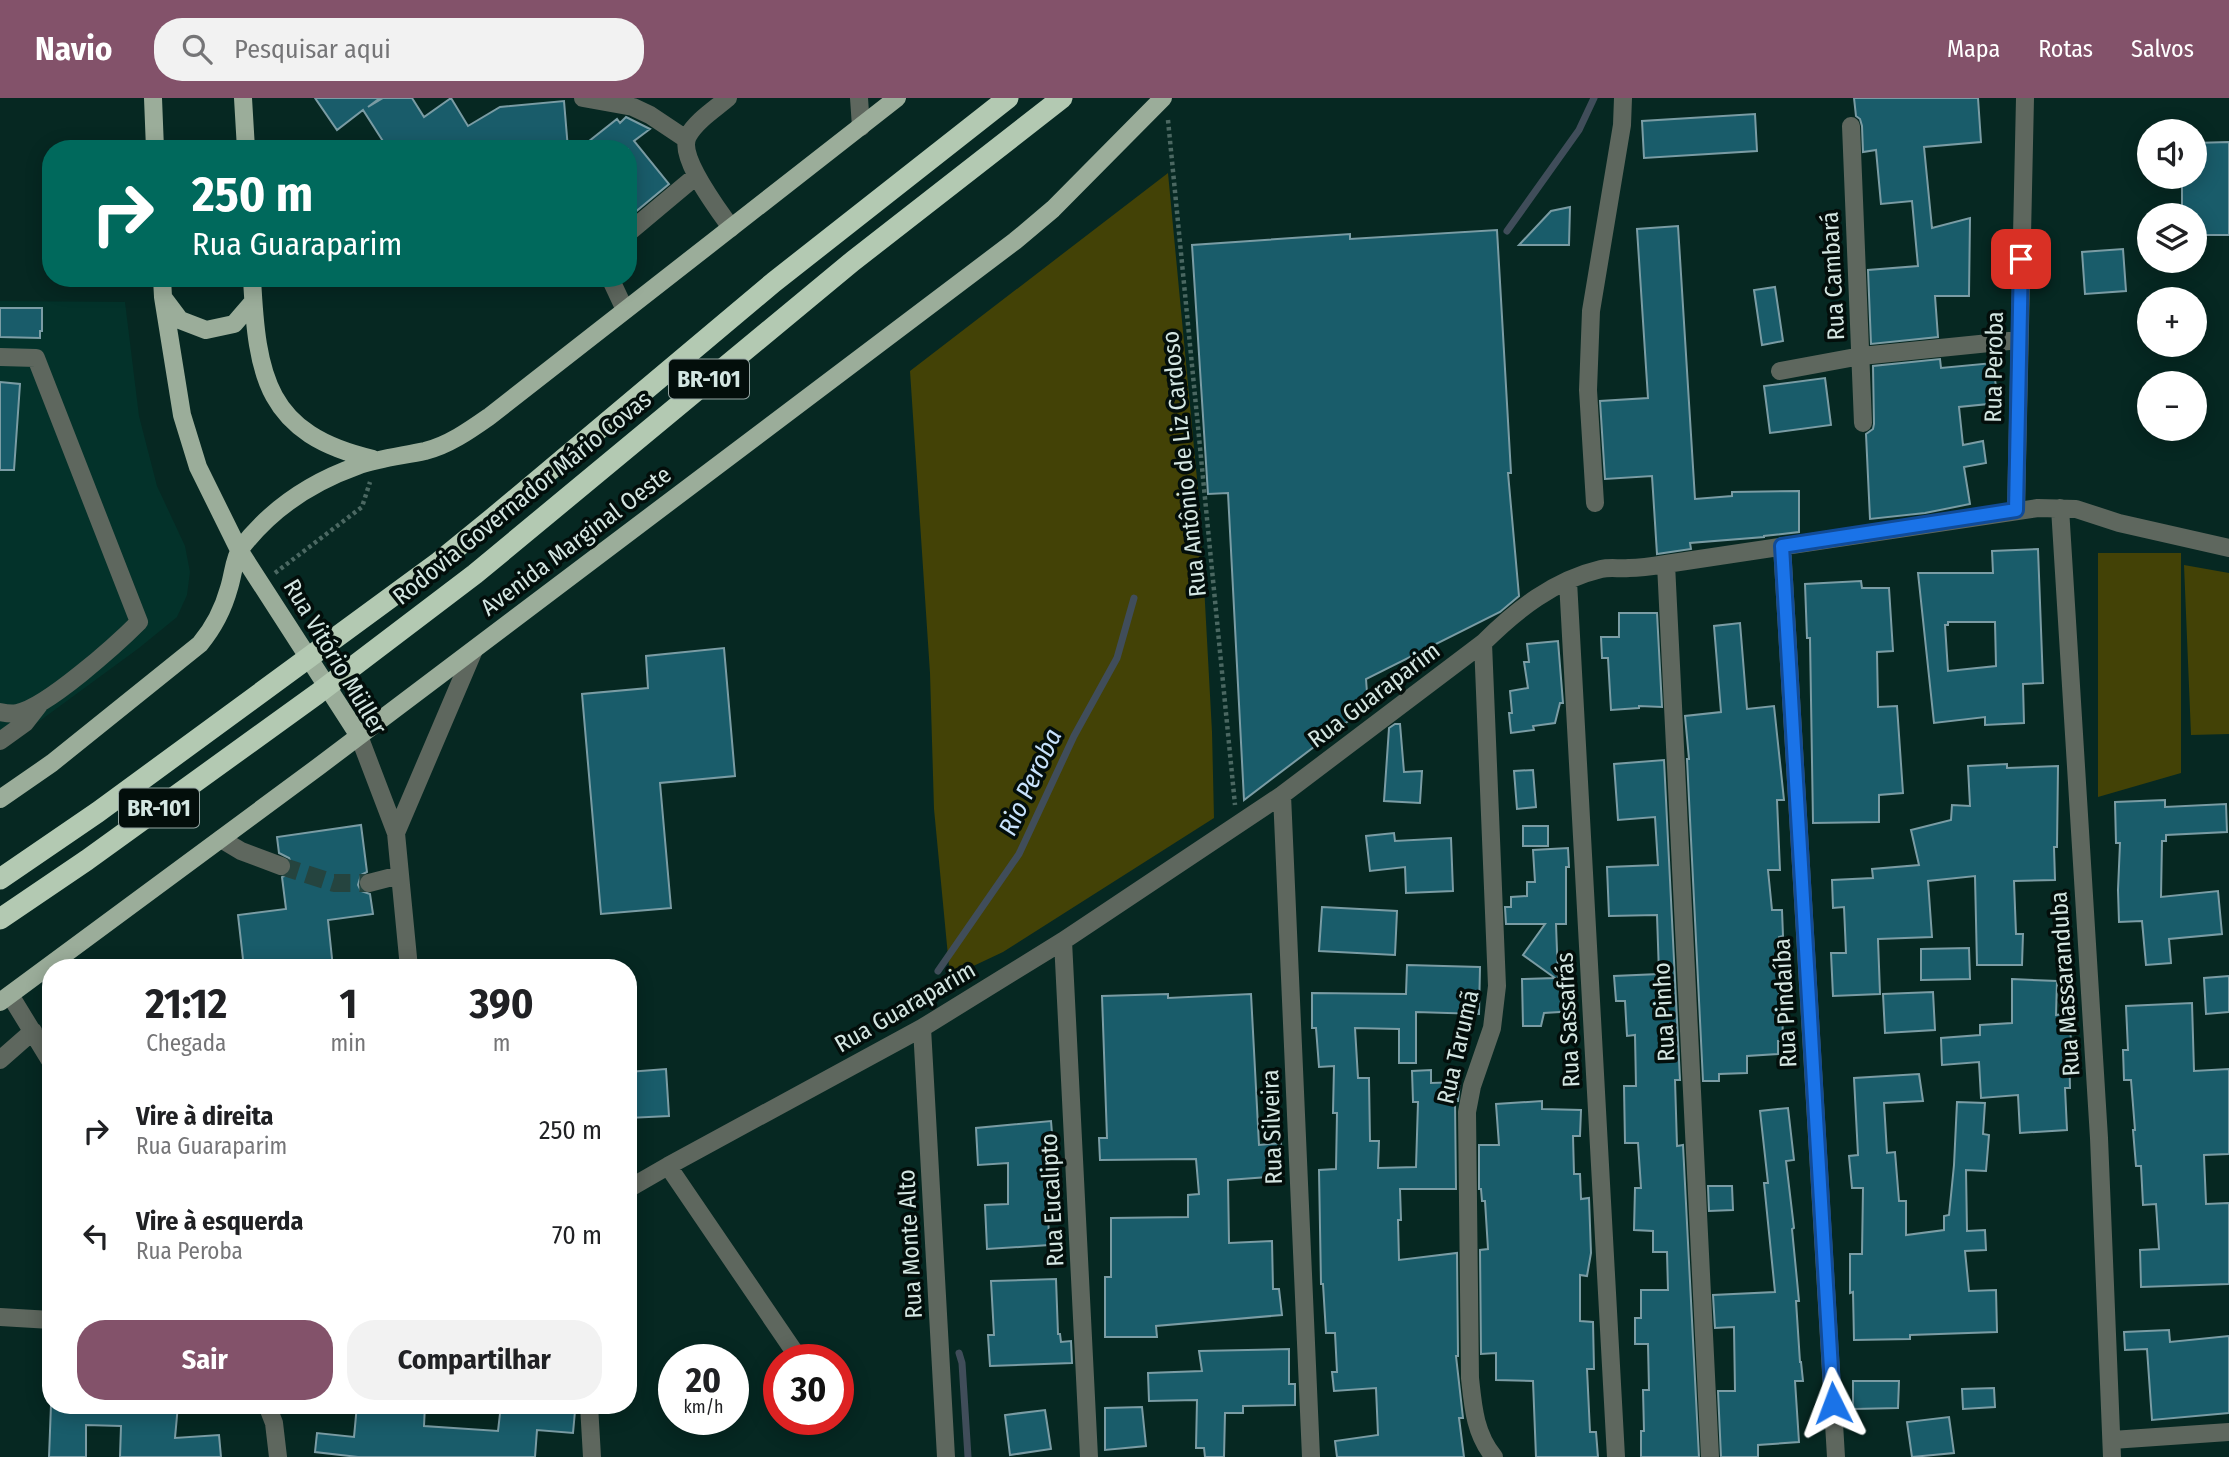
<!DOCTYPE html>
<html lang="pt">
<head>
<meta charset="utf-8">
<style>
	body { margin:0; font-family:"Fira Sans Condensed",sans-serif; background:#f2f2f2; color:#202124; height:100vh; display:flex; flex-direction:column; font-size:26px; white-space:nowrap }
	* { box-sizing:border-box; margin:0 }
	p { font-size:23px; color:#757577 }
	.icon { flex:none; width:38px; height:38px; fill:none; stroke:currentColor; stroke-width:2; stroke-linecap:round; stroke-linejoin:round }
	.map { position:relative; flex:1; overflow:hidden }
	.panel { position:absolute; left:42px; top:861px; width:595px; height:455px; display:flex; flex-direction:column; background:#fff; border-radius:28px; box-shadow:0 4px 18px #0003 }
	.panel>* { flex:none }
	.banner { position:absolute; left:42px; top:42px; width:595px; height:147px; border-radius:28px; box-shadow:0 4px 18px #0003; background:#00695c; color:#fff; overflow:hidden }
	.tools { position:absolute; left:2137px; top:21px; display:grid; gap:14px }
	.tools a { display:grid; place-items:center; width:70px; height:70px; border-radius:50%; background:#fff; box-shadow:0 4px 18px #0003; font-size:35px }
	.speed { position:absolute; left:658px; top:1246px; display:flex; gap:14px; font-size:35px; font-weight:700; text-align:center }
	.speed>* { display:grid; place-content:center; width:91px; height:91px; border-radius:50%; background:#fff; box-shadow:0 4px 18px #0003; line-height:1 }
	.speed small { font-size:18px; font-weight:400 }
	.speed .limit { border:10px solid #d22; background:#fff; color:#111 }
	.pin { position:absolute; display:grid; place-items:center; width:60px; height:60px; color:#fff; margin:-30px; border-radius:14px; box-shadow:0 4px 10px #0006 }
	.me { position:absolute; width:77px; margin:-38px; rotate:357deg; stroke-linejoin:round; filter:drop-shadow(0 0 5px #0008) }
	.turn { display:flex; align-items:center; gap:24px; height:147px; padding:0 35px; font-size:32px }
	.turn .icon { width:91px; height:91px; stroke-width:2.5 }
	.turn b { display:block; font-size:49px; line-height:60px }
	.eta { display:flex; justify-content:space-evenly; align-items:center; height:119px; text-align:center }
	.eta b { font-size:42px; font-weight:700; line-height:49px }
	.action { display:flex; gap:14px; margin-top:auto; padding:14px 35px }
	.action a { flex:1; height:80px; border-radius:28px; background:#83526a; color:#fff; font-size:28px; font-weight:700; line-height:80px; text-align:center }
	.action a+a { background:#f2f2f2; color:#202124 }
	ul { padding:0; list-style:none }
	li { display:flex; align-items:center; gap:21px; height:105px; padding:0 35px }
	li div { flex:1 }
	li b { display:block; font-size:26px }
	li em { font-style:normal }
	header { display:flex; align-items:center; gap:42px; box-sizing:border-box; height:98px; padding:0 35px; background:#83526a; color:#fff }
	header strong { font-size:33px }
	nav { display:flex; gap:38px; margin-inline-start:auto; font-size:24px }
	.search { width:490px; height:63px; background:#f2f2f2; display:flex; align-items:center; gap:18px; box-sizing:border-box; padding:0 24px; border-radius:28px; color:#757577; font-size:26px }
	.map>svg:first-child { display:block }
	.built { fill:#03322a }
	.green { fill:#434206 }
	.lines { fill:none; stroke-linecap:round; stroke-linejoin:round }
	.stream { stroke:#404d5a; stroke-width:7 }
	.building { fill:#195c6a; stroke:#7a9ca4; stroke-width:2; fill-rule:evenodd }
	.minor-tunnel { stroke:#25443f; stroke-width:18; stroke-dasharray:18 9; stroke-linecap:butt }
	.path { stroke:#4b6862; stroke-width:4.5; stroke-dasharray:3.5 3.5; stroke-linecap:butt }
	.minor { stroke:#5e675e; stroke-width:18 }
	.major { stroke:#9bad9a; stroke-width:18 }
	.highway { stroke:#b3c9b2; stroke-width:21 }
	.route-casing { stroke:#114b97; stroke-width:18 }
	.route { stroke:#1a73e8; stroke-width:12 }
	.labels { text-anchor:middle; stroke-width:7; stroke-linejoin:round; paint-order:stroke }
	.shield { fill:#030e0b; stroke:#95a5a2; stroke-width:2 }
	.shield-label { font-size:23px; font-weight:bold; fill:#d4e6e2 }
	.street-label { font-size:24px; fill:#d4e6e2; stroke:#030e0b }
	.water-label { font-size:26px; font-style:italic; fill:#c8e2fc; stroke:#030e0b }
</style>
</head>
<body>
<header>
<strong>Navio</strong>
<div class="search"><svg class="icon" aria-label="search" viewBox="0 0 24 24"><circle cx="10" cy="10" r="6"/><path d="M15 15l6 6"/></svg>Pesquisar aqui</div>
<nav><a>Mapa</a><a>Rotas</a><a>Salvos</a></nav>
</header>
<div class="map">
<svg width="2229" height="1359" viewBox="0 0 2229 1359">
	<rect width="100%" height="100%" fill="#062822"/>
	<path class="built" d="M0,203l125,1 14,114 18,70 28,60 5,26 -3,23 -10,22 -38,31 -139,102z"/>
	<path class="green" d="M1168,75l32,338 12,221 2,86 -211,134 -53,25 -16,-168 -4,-136 -20,-302z
		M2098,455h83v220l-83,24z
		M2184,467l45,8v161l-38,1z"/>
	<g class="lines">
		<path class="stream" d="M1507,133l72,-101 15,-32
			M938,873l81,-117 55,-118 43,-78 17,-60
			M959,1255l3,10 6,94"/>
	</g>
	<path class="building" d="M315,0h65l-12,9 15,-9h29l12,19 27,-19 17,28 32,-19 64,-6 4,48h-180l-25,-39 -26,20z
		M1854,0h124l3,44 -57,5 8,81 38,-10 -1,78h-34l3,41 -67,7 -3,-74 50,-4 -6,-65 -31,3 -5,-54 -13,2 -1,-26 -2,-7 -4,-3z
		M1755,16l2,37 -113,7 -2,-37z
		M626,19l24,12 -16,12 35,43 -41,34v-69h-49l38,-30 3,4z
		M2229,44v93h-35v-20h-12v-38h12v-34z
		M1570,109l-1,38h-50l32,-34z
		M1678,128l17,273 37,-3v-4l67,-1v41l-35,4v1l-74,6 1,6 -34,5 -5,-78 -47,3 -5,-78 48,-3 -11,-169z
		M1497,132l14,243h-3l11,123 -19,16 -134,67 2,27 -124,94 -16,-307 -20,1 -16,-249 158,-11v5z
		M2123,151l3,42 -41,3 -3,-42z
		M1775,189l8,54 -21,4 -8,-55z
		M0,210h42v23h-2v7l-40,-1z
		M1940,261l1,9 52,-5 5,40 -39,4 4,38 20,-4 3,22 -22,4 6,37 -45,9 -55,6 -4,-85 7,-5 1,-5 -1,-58z
		M1825,280l6,47 -61,8 -6,-47z
		M0,284l20,2 -6,86h-14z
		M2038,451l5,134 -20,1 1,39 -39,2v-8l-51,6 -16,-150h75l-1,-22zM1948,524h47l1,44 -48,5 -3,-46h3z
		M1861,483l1,7h27l4,63 -16,1 1,55 19,-1 6,87 -24,2v27l-66,1 -3,-185h-3l-2,-54z
		M1619,515h38l5,94 -23,-1v2l-28,2 -3,-52h-6l-1,-21h18z
		M1740,525l7,86 27,-3 10,94h-7l3,70h-12l4,40h10l1,26 -4,1v66h3l1,38h-5v13l-31,2v17l-28,1v7h-16l-16,-322h2l-4,-43 36,-4 -7,-86z
		M1558,543l5,62h-3l-5,20 -22,3 1,4 -23,3 -2,-20h3l-2,-22 18,-3 -4,-26h5l-2,-18z
		M724,550l11,128 -75,7 11,125 -70,6 -19,-220 66,-6 -2,-32z
		M1395,626h5l4,48 18,-1 -2,32 -36,-2 5,-73z
		M1664,662l16,320h-5l2,66 6,-1 16,312h-58v-26h3l-1,-41h6l-1,-46h-13v-26h6v-28h27l-1,-38h-14v-21l-19,-1 1,-42h6l-3,-45h-13l-1,-57h12l-1,-51 -8,1 -2,-35h-9l-2,-25 45,-2 -2,-59 -48,1 -2,-49 51,-2 -3,-48 -37,3 -4,-56z
		M2007,666v4l51,-2 -1,81h-3l1,33 -41,1 2,53h7l-1,31h-45l-2,-89 -47,5 4,56 -54,2 2,55 -47,2 -2,-43h15l-2,-46 -11,1 -1,-28 41,-2 -1,-9 47,-4 -8,-35 40,-10 1,-15 18,1 -2,-40z
		M1533,672l3,37 -19,2 -3,-38z
		M2165,702v7l61,-3 1,28 -61,3v6h-4l-1,56 57,-6 4,43 -53,5 2,24 -25,2 -4,-44 -23,1 -1,-32 2,-47h-4l-1,-41z
		M361,727l6,47 -6,3 -3,10 3,6 9,3 3,20 -45,6 5,48h-89l-6,-53 48,-6 -4,-32 7,-3 3,-9 -3,-7 -10,-5 -2,-16z
		M1523,728h25v20h-25z
		M1394,735l1,8 56,-3 2,53 -47,2 -1,-26 -35,4 -4,-35z
		M1568,750l1,19h-3v57h-10l2,54 9,-1 8,7 1,27 -32,2 -3,13h-18l-1,-47 33,-1 -32,-23 22,-31h-39l-1,-17h6v-10l16,-1v-14h8l-2,-32z
		M1322,809l75,4 -2,44 -76,-4z
		M1969,850l1,31 -49,1v-31z
		M1407,867l73,2 -1,47 -63,-2v51h-17v-34l-44,-1 3,50h11l1,63h9l-1,27 38,-1 2,-65h-5l-1,-31 19,-1v13l29,-1 -2,19h-3l1,88h-56l1,31h-3l1,40 58,-7 1,103h-2l7,62h-4l5,39h-127l-2,-16 43,-6 -2,-47 -42,3 -2,-19h5l-2,-39h-9l-3,-49h-2l-2,-114 17,-1 1,-56h-4l1,-47 -15,1 -3,-39h-4v-35l94,1z
		M2229,878v36l-23,2 -2,-36z
		M2012,881l45,2 -1,34 12,-2 3,26h-2l1,49h-5l2,42 -47,3 -2,-38 -37,3 -2,-36 -37,3 -1,-27 39,-3v-10l32,-2z
		M1933,894l2,38 -50,3 -2,-39z
		M1168,896v4l83,-4 8,151 22,-2 2,33 -55,4 1,63 43,-2 1,48h6l3,26 -126,11 1,11h-52v-60h6v-59l77,-1v-22l11,-1 -3,-35 -96,1 -1,-22h8l-5,-142z
		M2192,905l2,68 35,-2v85l-25,1 2,49 23,-1v81l-88,3 -1,-37 19,-1 -3,-45 -13,1 -2,-39h-5l-3,-36h2l-4,-50h-7l-1,-30h5l-2,-44z
		M666,971l3,47 -41,2v-46z
		M1919,976l4,27 -39,2 3,50 8,-1 4,49h7v34l38,-5v-14l5,-1 5,-50 3,-63 28,1 -2,31 6,1 -3,36 -20,-1 1,61 18,-1 1,20 -21,1 4,40 27,-1 1,42 -87,3v4l-56,1 -1,-48 -3,1v-39h12l1,-66h-11l-3,-32 9,-1 -4,-77z
		M1542,1003v8l39,1 -1,26h-7l1,38h6l1,25 8,-1 2,55 -4,23 -7,-1v46l13,1 1,47h-7l3,63h6l2,25h-62l-3,-76 -37,-1v-27l-15,1 -1,-104 8,-1 -3,-48h-3l-1,-12h-2v-44h20l-3,-41z
		M1788,1010l6,52 -8,1 8,67 -2,1 7,72h-3l4,61h1l2,19h-8l4,61 -41,3v12h-37l-3,-66h17l-1,-64 -19,1 -2,-33 62,-3 -11,-109h4l-8,-72z
		M1051,1023l3,37 -7,1 2,86 -62,4 -2,-44 23,-1v-41l-30,2 -2,-37z
		M1708,1088h24l1,24 -24,1z
		M1056,1181l2,55h2l1,8 10,-1 1,22 -82,3 -2,-31h6l-3,-54z
		M2169,1232l1,12 59,-6v77l-77,7 -5,-71 -22,1 -1,-18z
		M1289,1251v35h6v21l-52,1v7h-18l-1,44h-19l-1,-9h-8l1,-48 -48,1 -1,-28 54,-2 -3,-20z
		M1853,1283h46l-1,27 -45,1z
		M1994,1290l1,19 -32,2 -1,-20z
		M51,1307h127l-3,33 44,-3 2,22h-101l1,-31 -35,-1v32h-37z
		M357,1307h68l-1,21 74,5 3,-26 74,6 -2,22 -36,-3 -2,27h-177l-43,-5 2,-19 37,4z
		M1142,1309l4,39 -41,4v-42z
		M1045,1312l6,39 -41,6 -5,-40z
		M1949,1319l5,36 -42,4 -5,-35z"/>
	<g class="lines">
		<path class="minor-tunnel" d="M281,768l53,17h35"/>
		<path class="path" d="M1168,22l67,685
			M275,475l87,-66 8,-25"/>
		<path class="minor" d="M583,0l50,9 17,8 36,24
			M728,0c-13,11 -32,23 -40,38 -11,21 31,74 43,92
			M859,0l2,29
			M1851,28l12,297
			M628,135l68,-57
			M610,180l15,32
			M0,259l36,1 103,264c-22,22 -93,86 -122,91 -5,1 -12,0 -17,-1
			M1780,273l81,-15 158,-16
			M1595,405l-7,-113 3,-79 31,-186 1,-27
			M2060,410l39,630 13,319
			M2016,412l9,-412
			M1782,448l54,911
			M1666,466l44,893
			M1568,483l48,876
			M1483,545l14,343 -5,42 -20,58 -5,26 3,266c3,29 5,56 24,79
			M359,638l37,97 13,135
			M0,643l25,-18 14,-18
			M1282,697l29,662
			M396,735l78,-183
			M221,741l20,12 40,15
			M369,785l31,-8
			M1063,843l26,516
			M10,897l41,67
			M922,930l24,429
			M0,962l33,-29
			M668,1068l132,194
			M628,1091l40,-23 254,-138 141,-87 219,-146 201,-152c33,-33 71,-63 118,-74 9,-2 19,0 28,-1 12,0 25,-2 37,-4l372,-56 38,1 43,14 110,25
			M0,1219l51,3
			M267,1307l7,18 4,34
			M589,1307l3,52
			M2112,1342l117,-8"/>
		<path class="major" d="M153,0l2,51
			M243,0l3,51
			M162,180l1,19 19,118 16,52 41,83 120,186
			M252,180c5,99 14,156 121,181
			M165,202l15,20 26,10 28,-6 19,-22
			M0,701l52,-36 148,-119c14,-17 23,-34 29,-56 4,-12 5,-30 12,-40 30,-39 71,-66 116,-82 22,-8 45,-10 68,-15 24,-6 45,-21 65,-35l407,-318
			M0,904l318,-235 697,-526 38,-32 110,-111"/>
		<path class="highway" d="M0,781l98,-67 341,-250 54,-44 281,-236 234,-184
			M0,821l87,-59 230,-166 158,-120 378,-313 209,-163"/>
	</g>
	<g class="lines">
		<g class="route-casing">
			<path id="route" d="M1833,1305l-51,-857 234,-36 5,-251"/>
		</g>
		<use href="#route" class="route"/>
	</g>
	<g class="labels">
		<g class="shield">
			<rect x="669" y="261.5" width="80" height="39" rx="5"/>
			<rect x="119" y="690.5" width="80" height="39" rx="5"/>
		</g>
		<g class="shield-label">
			<text x="709" y="289">BR-101</text>
			<text x="159" y="718">BR-101</text>
		</g>
		<g class="street-label">
			<text transform="translate(1833 178) rotate(-93)" y="8">Rua Cambará</text>
			<text transform="translate(1994 269) rotate(-89)" y="8">Rua Peroba</text>
			<text transform="translate(1184 366) rotate(-96)" y="8">Rua Antônio de Liz Cardoso</text>
			<text transform="translate(522 400) rotate(-39)" y="8">Rodovia Governador Mário Covas</text>
			<text transform="translate(576 443) rotate(-37)" y="8">Avenida Marginal Oeste</text>
			<text transform="translate(335 559) rotate(59)" y="8">Rua Vitório Müller</text>
			<text transform="translate(1374 597) rotate(-37)" y="8">Rua Guaraparim</text>
			<text transform="translate(2065 886) rotate(-94)" y="8">Rua Massaranduba</text>
			<text transform="translate(1785 905) rotate(-93)" y="8">Rua Pindaíba</text>
			<text transform="translate(905 909) rotate(-30)" y="8">Rua Guaraparim</text>
			<text transform="translate(1664 914) rotate(-93)" y="8">Rua Pinho</text>
			<text transform="translate(1568 922) rotate(-93)" y="8">Rua Sassafrás</text>
			<text transform="translate(1458 949) rotate(-77)" y="8">Rua Tarumã</text>
			<text transform="translate(1272 1029) rotate(-92)" y="8">Rua Silveira</text>
			<text transform="translate(1052 1102) rotate(-93)" y="8">Rua Eucalipto</text>
			<text transform="translate(910 1146) rotate(-93)" y="8">Rua Monte Alto</text>
		</g>
		<g class="water-label">
			<text transform="translate(1030 684) rotate(-65)" y="9">Rio Peroba</text>
		</g>
	</g>
</svg>
<div class="tools">
<a><svg class="icon" aria-label="sound" viewBox="0 0 24 24"><path d="M4 9h4l5-4v14l-5-4H4zM17 9q2 3 0 6"/></svg></a>
<a><svg class="icon" aria-label="layers" viewBox="0 0 24 24"><path d="M12 4l9 5-9 5-9-5zM3 14l9 5 9-5"/></svg></a>
<a>+</a>
<a>−</a>
</div>
<div class="speed"><div>20<small>km/h</small></div><div class="limit">30</div></div>
<div class="pin" style="left:2021px;top:161px;background:#d93025"><svg class="icon" aria-label="arrive" viewBox="0 0 24 24"><path d="M6 21V4h12l-3 4 3 4H6"/></svg></div>
<svg class="me" style="left:1833px;top:1305px" viewBox="-20 -20 40 40"><path d="M0-17L14 15 0 8-14 15z" fill="#1a73e8" stroke="#fff" stroke-width="4"/></svg>
<div class="banner">
<div class="turn"><svg class="icon" aria-label="right" viewBox="0 0 24 24"><path d="M7 20v-9h11M14 6l5 5-5 5"/></svg><div><b>250 m</b>Rua Guaraparim</div></div>
</div>
<section class="panel">
<div class="eta">
<div><b>21:12</b><p>Chegada</p></div>
<div><b>1</b><p>min</p></div>
<div><b>390</b><p>m</p></div>
</div>
<ul>
<li><svg class="icon" aria-label="right" viewBox="0 0 24 24"><path d="M7 20v-9h11M14 6l5 5-5 5"/></svg><div><b>Vire à direita</b><p>Rua Guaraparim</p></div><em>250 m</em></li>
<li><svg class="icon" aria-label="left" viewBox="0 0 24 24"><path d="M17 20v-9H6M10 6l-5 5 5 5"/></svg><div><b>Vire à esquerda</b><p>Rua Peroba</p></div><em>70 m</em></li>
</ul>
<div class="action"><a>Sair</a><a>Compartilhar</a></div>
</section>
</div>
</body>
</html>
